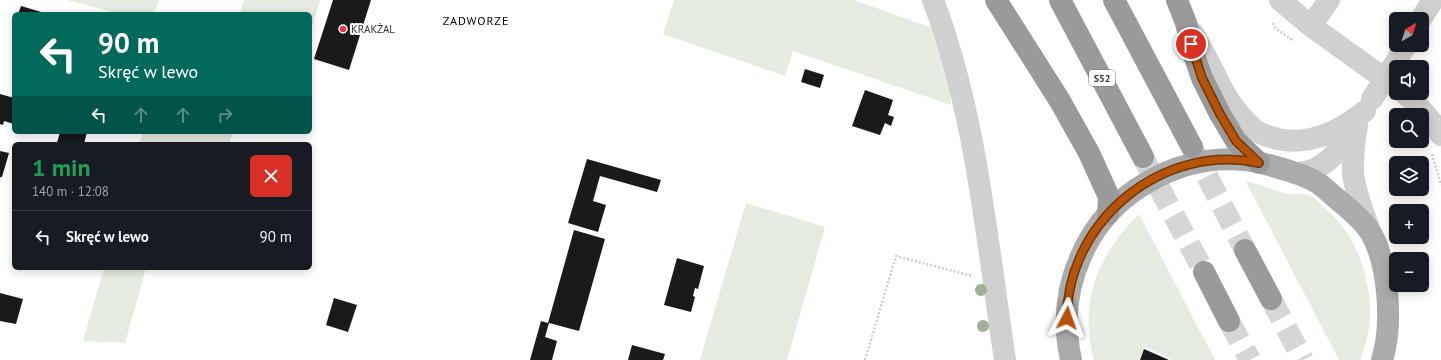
<!DOCTYPE html>
<html lang="pl">
<head>
<meta charset="utf-8">
<style>
	body { margin:0; font-family:"PT Sans",sans-serif; background:#20242c; color:#f1f3f6; height:100vh; display:flex; flex-direction:column; font-size:15px; white-space:nowrap }
	* { box-sizing:border-box; margin:0 }
	p { font-size:13px; color:#9ea1a6 }
	.icon { flex:none; width:22px; height:22px; fill:none; stroke:currentColor; stroke-width:2; stroke-linecap:round; stroke-linejoin:round }
	.map { position:relative; flex:1; overflow:hidden }
	.side { position:absolute; left:12px; top:142px; width:300px; height:128px; display:flex; flex-direction:column; background:#171b24; border-radius:6px; box-shadow:0 2px 10px #0003 }
	.side>* { flex:none }
	.guide { position:absolute; left:12px; top:12px; width:300px; height:122px; border-radius:6px; box-shadow:0 2px 10px #0003; background:#00695c; color:#fff; overflow:hidden }
	.needle { width:26px; rotate:39deg }
	.fabs { position:absolute; left:1389px; top:12px; display:grid; gap:8px }
	.fabs a { display:grid; place-items:center; width:40px; height:40px; border-radius:6px; background:#171b24; box-shadow:0 2px 10px #0003; font-size:20px }
	.pin { position:absolute; display:grid; place-items:center; width:34px; height:34px; color:#fff; margin:-17px; border:2px solid #fff; border-radius:50%; box-shadow:0 1px 4px #0007 }
	.me { position:absolute; width:44px; margin:-22px; rotate:4deg; stroke-linejoin:round; filter:drop-shadow(0 0 3px #0008) }
	.turn { display:flex; align-items:center; gap:14px; height:84px; padding:0 20px; font-size:18px }
	.turn .icon { width:52px; height:52px; stroke-width:2.5 }
	.turn b { display:block; font-size:28px; line-height:34px }
	.lanes { display:flex; align-items:center; height:38px; padding:0 20px; background:#0003; justify-content:center; gap:20px; direction:ltr }
	.lanes .off { opacity:.35 }
	.round { display:grid; place-items:center; flex:none; width:42px; height:42px; border-radius:6px; background:#20242c }
	.summary { display:flex; align-items:center; justify-content:space-between; height:68px; padding:0 20px }
	h1 { font-size:24px; font-weight:700; line-height:30px; color:#1e9e55 }
	ul { padding:0; list-style:none }
	li { display:flex; align-items:center; gap:12px; height:52px; padding:0 20px; border-top:1px solid #363941 }
	li div { flex:1 }
	li b { display:block; font-size:15px }
	li em { font-style:normal }
	.map>svg:first-child { display:block }
	.green { fill:#e6ecdf }
	.building { fill:#1a1a1a }
	.lines { fill:none; stroke-linecap:round; stroke-linejoin:round }
	.highway-tunnel { stroke:#d6d6d6; stroke-width:22; stroke-dasharray:22 11; stroke-linecap:butt }
	.path { stroke:#cdcdcd; stroke-width:2.5; stroke-dasharray:2 2; stroke-linecap:butt }
	.minor { stroke:#d0d0d0; stroke-width:22 }
	.major { stroke:#ababab; stroke-width:22 }
	.highway { stroke:#9a9a9a; stroke-width:22 }
	.minor-bridge { stroke:#d0d0d0; stroke-width:22 }
	.tree { fill:#a2b095 }
	.route-casing { stroke:#753606; stroke-width:10 }
	.route { stroke:#b45309; stroke-width:7 }
	.poi-dot { fill:#e63946; stroke:#fff; stroke-width:1.5 }
	.labels { text-anchor:middle; stroke-width:4; stroke-linejoin:round; paint-order:stroke }
	.shield { fill:#fff; stroke:#707070; stroke-width:1 }
	.shield-label { font-size:10px; font-weight:bold; fill:#333 }
	.poi-label { font-size:11px; fill:#333; stroke:#fff; text-anchor:start }
	.neighbourhood-label { font-size:12px; letter-spacing:1px; fill:#000; stroke:#fff }
</style>
</head>
<body>
<div class="map">
<svg width="1441" height="360" viewBox="0 0 1441 360">
	<rect width="100%" height="100%" fill="#fff"/>
	<path class="green" d="M67,0h92l-5,14h-34z
		M244,0h76l-10,34v-20h-70z
		M674,0h180l92,33 5,72 -158,-54 -8,25 -122,-42z
		M143,132h90l-4,12h-90z
		M1246,182c12,1 24,7 35,10 8,3 21,1 27,3 8,3 16,12 22,18 26,24 39,61 40,96 1,18 -4,35 -10,51h-21z
		M746,203l79,24 -38,133h-87z
		M1139,214l76,146h-42l-28,-13 -6,13h-45c-16,-57 4,-106 45,-146z
		M104,268h42l-21,75 -42,-2z"/>
	<path class="building" d="M333,0h38l-22,70 -35,-11z
		M21,6l27,8h-30z
		M805,69l19,6 -4,13 -19,-6z
		M865,90l28,10 -5,15 6,2 -3,9 -6,-3 -5,12 -28,-9z
		M0,94l14,4v26l-10,-3 -1,4 -3,-1z
		M60,132h27l-3,12h-25l-2,-1z
		M0,151l9,2 -7,24h-2z
		M587,159l74,21 -4,12 -57,-16 -7,25 13,4 -8,27 -30,-9z
		M574,230l31,9 -26,92 -30,-8 -4,14 12,4 -5,19h-22l11,-39 7,2z
		M677,258l27,8 -6,23 -3,-1 -2,8 2,1 -4,15 -27,-7z
		M0,293l23,6 -7,25 -16,-3z
		M334,298l23,7 -9,27 -22,-7z
		M632,345l33,9 -2,6h-35z
		M1144,349l25,11h-29z"/>
	<g class="lines">
		<path class="highway-tunnel" d="M1192,147l53,103
			M1143,157l61,115
			M1271,299l32,61
			M1229,321l21,39"/>
		<path class="path" d="M1273,23l2,5 19,13
			M1432,154l9,31
			M865,360l31,-104 76,20"/>
		<path class="minor" d="M933,0c43,112 54,242 72,360
			M1280,0l31,26 85,61
			M1421,19l12,-19
			M1311,26l18,-26
			M1192,32c5,9 11,18 15,27 10,17 16,36 29,51 5,7 12,14 19,20 7,5 15,7 23,9 33,7 62,-8 87,-28
			M1394,65l12,-20
			M1404,93c15,13 27,25 37,42
			M1357,124c-2,16 -5,32 -4,49 2,20 11,40 17,59
			M1297,173c29,-1 44,-26 59,-47"/>
		<path class="major" d="M1071,360c-8,-36 -5,-72 11,-106 27,-61 95,-100 162,-94 11,1 22,4 32,7 15,4 29,8 42,16 7,5 13,11 19,16 11,9 27,22 34,34 10,18 14,38 16,58 2,22 2,47 -5,69"/>
		<path class="highway" d="M996,0l64,101 29,52 20,44 -1,17
			M1060,0l83,157
			M1114,0l78,147
			M1177,0l9,23 8,32 8,23 18,36 16,27 23,22
			M1245,250l26,49
			M1204,272l25,49"/>
		<path class="minor-bridge" d="M1372,99l22,-34"/>
	</g>
	<g class="tree">
		<circle cx="981" cy="290" r="6"/>
		<circle cx="983" cy="326" r="6"/>
	</g>
	<g class="lines">
		<g class="route-casing">
			<path id="route" d="M1067,318c0,-97 96,-176 192,-155l-23,-22 -16,-27 -18,-36 -11,-34"/>
		</g>
		<use href="#route" class="route"/>
	</g>
	<circle class="poi-dot" cx="343" cy="29" r="4"/>
	<g class="labels">
		<rect class="shield" x="1089" y="70" width="26" height="16" rx="3"/>
		<g class="shield-label">
			<text x="1102" y="82">S52</text>
		</g>
		<g class="poi-label">
			<text x="351" y="33">KRAKŻAL</text>
		</g>
		<g class="neighbourhood-label">
			<text x="476" y="25">ZADWORZE</text>
		</g>
	</g>
</svg>
<div class="fabs">
<a><svg class="needle" viewBox="-14 -14 28 28"><path d="M0-13l5 13h-10z" fill="#e53935"/><path d="M0 13l5-13h-10z" fill="#9ea1a6"/></svg></a>
<a><svg class="icon" aria-label="sound" viewBox="0 0 24 24"><path d="M4 9h4l5-4v14l-5-4H4zM17 9q2 3 0 6"/></svg></a>
<a><svg class="icon" aria-label="search" viewBox="0 0 24 24"><circle cx="10" cy="10" r="6"/><path d="M15 15l6 6"/></svg></a>
<a><svg class="icon" aria-label="layers" viewBox="0 0 24 24"><path d="M12 4l9 5-9 5-9-5zM3 14l9 5 9-5"/></svg></a>
<a>+</a>
<a>−</a>
</div>
<div class="pin" style="left:1191px;top:44px;background:#d93025"><svg class="icon" aria-label="arrive" viewBox="0 0 24 24"><path d="M6 21V4h12l-3 4 3 4H6"/></svg></div>
<svg class="me" style="left:1067px;top:318px" viewBox="-20 -20 40 40"><path d="M0-17L14 15 0 8-14 15z" fill="#b45309" stroke="#fff" stroke-width="4"/></svg>
<div class="guide">
<div class="turn"><svg class="icon" aria-label="left" viewBox="0 0 24 24"><path d="M17 20v-9H6M10 6l-5 5 5 5"/></svg><div><b>90 m</b>Skręć w lewo</div></div>
<div class="lanes"><svg class="icon" aria-label="left" viewBox="0 0 24 24"><path d="M17 20v-9H6M10 6l-5 5 5 5"/></svg><svg class="icon off" aria-label="ahead" viewBox="0 0 24 24"><path d="M12 20V5M6 11l6-6 6 6"/></svg><svg class="icon off" aria-label="ahead" viewBox="0 0 24 24"><path d="M12 20V5M6 11l6-6 6 6"/></svg><svg class="icon off" aria-label="right" viewBox="0 0 24 24"><path d="M7 20v-9h11M14 6l5 5-5 5"/></svg></div>
</div>
<section class="side">
<div class="summary"><div><h1>1 min</h1><p>140 m · 12:08</p></div><a class="round" style="background:#d93025;color:#fff"><svg class="icon" aria-label="close" viewBox="0 0 24 24"><path d="M6 6l12 12M18 6L6 18"/></svg></a></div>
<ul>
<li><svg class="icon" aria-label="left" viewBox="0 0 24 24"><path d="M17 20v-9H6M10 6l-5 5 5 5"/></svg><div><b>Skręć w lewo</b></div><em>90 m</em></li>
</ul>
</section>
</div>
</body>
</html>
